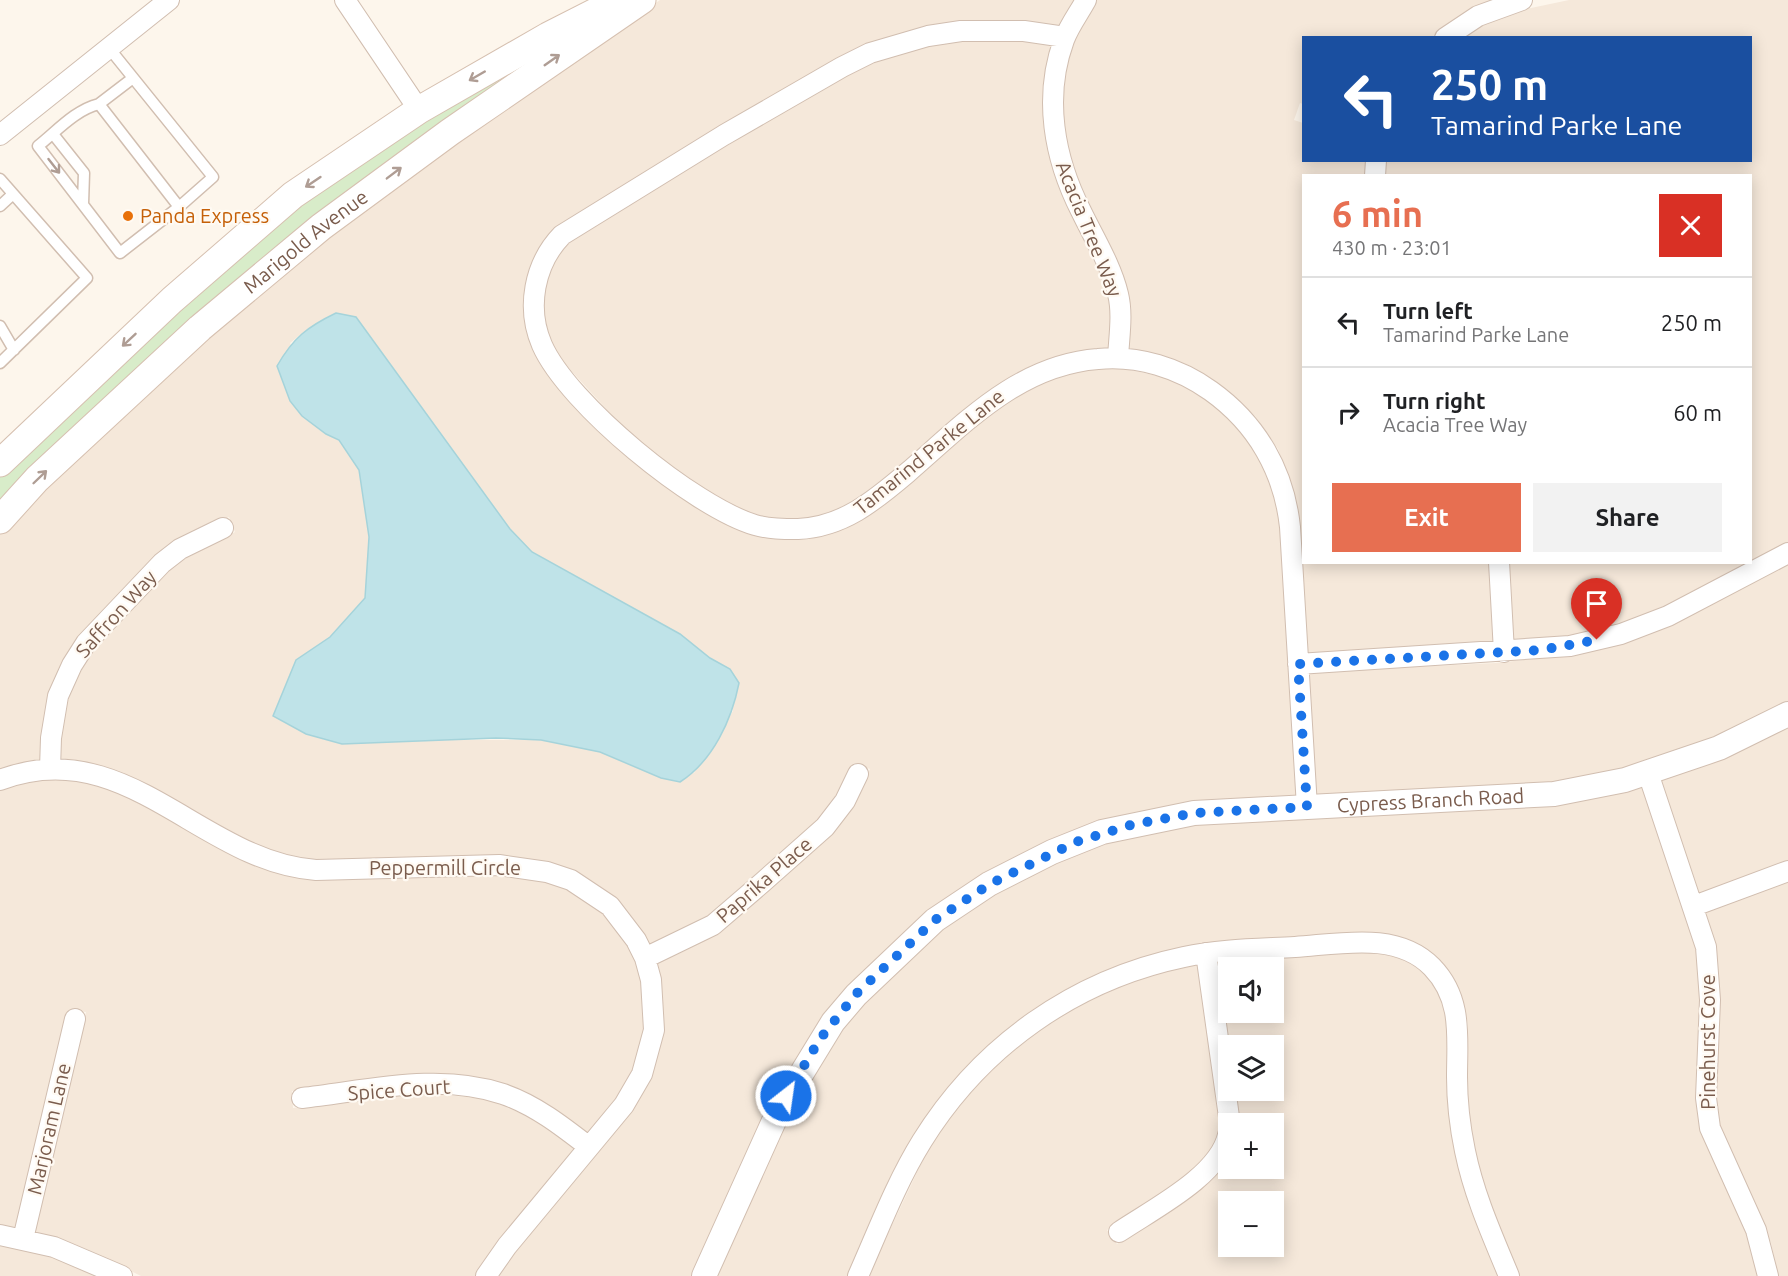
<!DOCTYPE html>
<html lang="en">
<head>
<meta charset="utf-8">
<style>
	body { margin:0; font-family:Ubuntu,sans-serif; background:#f2f2f2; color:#202124; height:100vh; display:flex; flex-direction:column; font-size:22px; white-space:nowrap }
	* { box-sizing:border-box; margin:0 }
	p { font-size:20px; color:#757577 }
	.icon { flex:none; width:33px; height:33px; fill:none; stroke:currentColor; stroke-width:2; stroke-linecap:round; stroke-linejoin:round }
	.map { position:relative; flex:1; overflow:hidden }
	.side { position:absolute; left:1302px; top:174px; width:450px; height:390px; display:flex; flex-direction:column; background:#fff; border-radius:0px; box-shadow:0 3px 15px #0003 }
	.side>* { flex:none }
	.hud { position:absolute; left:1302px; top:36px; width:450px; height:126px; border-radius:0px; box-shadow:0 3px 15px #0003; background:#1a4fa0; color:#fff; overflow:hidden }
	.buttons { position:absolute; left:1218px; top:957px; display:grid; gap:12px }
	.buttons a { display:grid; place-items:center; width:66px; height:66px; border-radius:0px; background:#fff; box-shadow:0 3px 15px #0003; font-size:30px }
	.pin { position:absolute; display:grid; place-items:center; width:51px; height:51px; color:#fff; margin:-62px -26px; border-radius:50% 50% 50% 0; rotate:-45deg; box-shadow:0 0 6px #0007 }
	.pin .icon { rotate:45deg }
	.me { position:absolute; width:66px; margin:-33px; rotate:30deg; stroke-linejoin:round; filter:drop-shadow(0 0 4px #0008) }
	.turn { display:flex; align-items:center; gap:21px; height:126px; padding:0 30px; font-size:27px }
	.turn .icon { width:78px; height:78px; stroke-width:2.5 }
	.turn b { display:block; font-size:42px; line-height:51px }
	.round { display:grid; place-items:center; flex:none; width:63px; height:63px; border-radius:0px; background:#f2f2f2 }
	.headline { display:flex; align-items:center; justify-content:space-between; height:102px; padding:0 30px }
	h1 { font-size:36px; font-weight:700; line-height:45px; color:#e76f51 }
	.primary-button { display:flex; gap:12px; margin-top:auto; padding:12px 30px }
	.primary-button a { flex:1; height:69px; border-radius:0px; background:#e76f51; color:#fff; font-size:24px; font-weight:700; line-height:69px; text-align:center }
	.primary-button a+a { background:#f2f2f2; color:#202124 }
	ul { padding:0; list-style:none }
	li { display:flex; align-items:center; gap:18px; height:90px; padding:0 30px; border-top:2px solid #e0e0e0 }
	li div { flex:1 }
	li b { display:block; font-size:22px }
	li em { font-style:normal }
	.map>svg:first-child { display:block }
	.residential { fill:#f5e8da; fill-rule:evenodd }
	.green { fill:#d8ecc9 }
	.water { fill:#bfe3e8; stroke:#a5d3da; stroke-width:1.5 }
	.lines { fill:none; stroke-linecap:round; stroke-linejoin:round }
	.service-casing { stroke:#d1beb0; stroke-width:13 }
	.minor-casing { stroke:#d1beb0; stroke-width:22 }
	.tertiary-casing { stroke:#d1beb0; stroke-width:26 }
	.secondary-casing { stroke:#d6c0b0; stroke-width:29 }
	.service { stroke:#fff; stroke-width:10 }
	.minor { stroke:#fff; stroke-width:20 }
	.tertiary { stroke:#fff; stroke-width:24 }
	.secondary { stroke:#fff; stroke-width:27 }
	.oneway { stroke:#af9d94 }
	.route { stroke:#1a73e8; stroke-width:10; stroke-dasharray:0 18 }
	.food-dot { fill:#e8710a; stroke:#fffaf3; stroke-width:2 }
	.labels { text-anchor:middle; stroke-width:4.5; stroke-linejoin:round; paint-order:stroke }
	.food-label { font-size:20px; fill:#c56008; stroke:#fffaf3; text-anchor:start }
	.street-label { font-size:20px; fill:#7a5c4d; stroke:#fffaf3 }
</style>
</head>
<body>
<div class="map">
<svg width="1788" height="1276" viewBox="0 0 1788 1276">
	<rect width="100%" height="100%" fill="#fdf6ec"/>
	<path class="residential" d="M660,0h416l-16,27 -35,-5h-65l-240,106 -144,87 -20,14 -16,20 -11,26 4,74 17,27 56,61 68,55 55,33 110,5 17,-7 31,-21 106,-92 16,-11 41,-22 42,-9 25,-1 54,12 25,13 31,24 23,26 18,33 11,35 18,288 -197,26 -250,165 -155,287h-199l147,-183 15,-37 5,-25 -2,-53 -5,-16 196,-157 18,-36 -16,-6 -18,34 -17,24 -111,97 -58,28 -34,-47 -40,-27 -25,-9 -50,-7 -184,5 -29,-3 -39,-17 -119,-65 -38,-12 -33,-3 1,-23 7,-40 26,-50 84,-86 58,-30 -6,-15 -42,18 -138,160 -8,43v24l-41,9v-239l44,-47 282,-251zM336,313l130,157 44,59 22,23 148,82 30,24 20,11 3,42 -39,62 -33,5 -61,-26 -59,-12h-216l-52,-24 23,-56 34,-23 35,-39 4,-61 -10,-67 -20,-30 -13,-6 -36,-91 15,-12z
		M1096,0h396l-29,14 -31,23 -128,1 -1,66 -3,-1 -6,17 9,3 1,37 63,1 -1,14 -62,1v386l186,1 4,81 -187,11 -10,-149 -19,-57 -23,-33 -47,-39 -29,-14 -51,-13 -57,-187 -9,-49 4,-50 8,-25z
		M1569,0h219v543l-123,65 -46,17 -50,12 -56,6 -5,-80 242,-1v-386h-366l1,-16h365v-122l-291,-1 48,-24z
		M961,40h61l31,4 -9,47 3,53 13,46 45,95 6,26 -2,38 -48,7 -47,19 -32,22 -106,91 -27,19 -47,13 -30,-1 -33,-10 -27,-15 -58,-41 -34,-29 -55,-60 -14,-22 -7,-27v-26l7,-24 17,-24 278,-167 27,-13 56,-16z
		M1788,563v142l-45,23 -119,43 -70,14 -238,13 -8,-126 188,-9 74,-8z
		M1788,723v138l-88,34 -40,-116z
		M49,778l37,3 36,12 117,64 43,18 33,4 183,-5 46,6 22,8 37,24 25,33 8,17 6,20 2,49 -11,41 -17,29 -28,33 -24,-18 -159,-39 -113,14 1,17 133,-15 60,6 44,18 46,32 -100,127h-335l-55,-27 -52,-16 52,-221 -18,-2 -51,219 -17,-3v-437z
		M1642,784l55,165 4,52 -5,83 5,47 46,104 12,41h-240l-31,-76 -14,-53 -7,-54 1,-69 -8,-33 -11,-19 -20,-20 -21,-12 -27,-6 -167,10 -220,98 -145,234h-135l60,-135 66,-114 116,-113 122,-64 117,-28z
		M1788,880v396h-10l-7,-33 -52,-118 -3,-13 2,-150 -12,-50z
		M1363,951l26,2 18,7 18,14 17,24 7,28v88l6,38 15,56 29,68h-631l61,-129 14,-22 47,-56 48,-41 37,-22 63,-28 60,-15 22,163 -2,15 -13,22 -98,67 10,14 99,-69 12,-14v7h46v-44l-35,-1 -4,-32 39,-1v-44l-45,-1 -12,-84zM1228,968h46v44h-46zM1228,1202h46v44h-46z
		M0,1244l50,12 51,20h-101z"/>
	<path class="green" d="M554,48l-554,459v-31l16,-18 283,-257 125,-84z"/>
	<path class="water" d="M336,313l20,4 154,212 22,23 148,82 30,24 20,11 9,14c-7,36 -26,78 -59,99l-19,-4 -61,-26 -59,-12 -45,-2 -154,6 -36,-10 -33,-18 23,-56 34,-23 35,-39 4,-61 -10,-67 -20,-30 -13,-6 -24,-18 -12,-15 -13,-35c16,-28 30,-39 59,-53z"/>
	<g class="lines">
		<g class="service-casing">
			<path id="service" d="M109,48l104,129 -34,30 -80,-103 34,-26
				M99,104c-24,6 -42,27 -61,42l82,107 59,-46
				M53,134l31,39 -1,31
				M0,179l87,99 -87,85
				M0,206l13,-12
				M0,326l14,24"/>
		</g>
		<g class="minor-casing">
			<path id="minor" d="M345,0l74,110
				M1086,0c-7,13 -17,26 -22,40 -21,57 -10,118 17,171 13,27 30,54 37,83 5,20 1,43 0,64
				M1065,37l-41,-6h-63l-33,5 -58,17 -28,14 -118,68 -162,100c-28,29 -36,73 -20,110 26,59 152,162 213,180 14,4 28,4 43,4 45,-2 76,-28 109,-56 57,-49 111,-108 191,-114 40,-4 81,9 113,32 46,33 73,80 79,136l17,280
				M1445,38l33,-22 44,-16
				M0,135l169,-135
				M1375,176l1,-16
				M1499,562l5,90
				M1298,664l272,-18 51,-12 47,-18 120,-63
				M50,769l1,-31 7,-42 14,-31 14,-22 76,-80 18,-14 43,-21
				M1648,773l58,174 4,53 -4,98 4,30 46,102 12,46
				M0,780c126,-48 201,82 316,90l183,-5 48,7 24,8 39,26 26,34 9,18 6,22 3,50 -12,44 -18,31 -117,141 -21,30
				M1694,906l94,-35
				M1206,953l24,171
				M645,958l68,-33 50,-43 62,-55 20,-26 13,-27
				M302,1098c64,-7 137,-26 201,-4 32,11 59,32 86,53
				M1119,1232c34,-23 100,-56 109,-97
				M0,1235l54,12 68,29
				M23,1239l52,-220
				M858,1276c20,-45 38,-93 64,-135 59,-95 152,-161 262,-184 36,-8 74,-8 111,-10 45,-3 102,-16 137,20 31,32 25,70 25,110 0,25 3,50 8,74 9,44 27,84 44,125"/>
		</g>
		<g class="tertiary-casing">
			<g id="tertiary">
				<path id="s1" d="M704,1276l74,-164 55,-90 23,-27 79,-75 54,-36 63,-32 50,-20 92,-19 360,-19 71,-14 94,-32 69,-34"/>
			</g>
		</g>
		<g class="secondary-casing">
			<g id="secondary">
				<path d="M0,463l172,-163 121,-105 126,-85 129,-74 61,-31"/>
				<path id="s2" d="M0,520l37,-41 163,-151 121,-101 129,-95 192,-132"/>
			</g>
		</g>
		<use href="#service" class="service"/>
		<use href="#minor" class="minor"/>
		<use href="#tertiary" class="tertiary"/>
		<use href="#secondary" class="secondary"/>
	</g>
	<defs><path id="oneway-shaft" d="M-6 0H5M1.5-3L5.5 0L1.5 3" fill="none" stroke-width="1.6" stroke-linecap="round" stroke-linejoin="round" transform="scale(1.5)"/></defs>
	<g class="oneway">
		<use href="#oneway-shaft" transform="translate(552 60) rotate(-35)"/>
		<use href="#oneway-shaft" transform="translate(477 76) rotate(150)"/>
		<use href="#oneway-shaft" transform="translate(54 166) rotate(52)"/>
		<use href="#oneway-shaft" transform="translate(394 173) rotate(-37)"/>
		<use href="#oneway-shaft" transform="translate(313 182) rotate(146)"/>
		<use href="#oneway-shaft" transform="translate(129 340) rotate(137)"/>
		<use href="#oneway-shaft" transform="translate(40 477) rotate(-44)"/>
	</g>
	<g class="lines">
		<path class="route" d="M786,1096l34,-57 36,-45 79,-74 55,-36 86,-42 55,-17 63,-12 113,-6 -9,-143 243,-14 56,-10"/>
	</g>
	<circle class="food-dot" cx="128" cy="216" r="6"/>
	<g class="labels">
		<g class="food-label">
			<text x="140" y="223">Panda Express</text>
		</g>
		<g class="street-label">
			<text transform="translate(1089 229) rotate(68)" y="7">Acacia Tree Way</text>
			<text dy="7" stroke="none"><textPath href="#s2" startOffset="414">Marigold Avenue</textPath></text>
			<text transform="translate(929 452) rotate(-39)" y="7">Tamarind Parke Lane</text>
			<text transform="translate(116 614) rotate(-48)" y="7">Saffron Way</text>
			<text dy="7" stroke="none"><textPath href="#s1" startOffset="950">Cypress Branch Road</textPath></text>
			<text x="445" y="875">Peppermill Circle</text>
			<text transform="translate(764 880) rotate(-41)" y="7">Paprika Place</text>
			<text transform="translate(1708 1042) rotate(-90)" y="7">Pinehurst Cove</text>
			<text transform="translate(399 1090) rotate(-4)" y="7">Spice Court</text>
			<text transform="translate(49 1129) rotate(-77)" y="7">Marjoram Lane</text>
		</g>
	</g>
</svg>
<div class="buttons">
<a><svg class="icon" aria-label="sound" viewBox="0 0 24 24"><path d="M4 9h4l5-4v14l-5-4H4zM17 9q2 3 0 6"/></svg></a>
<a><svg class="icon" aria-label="layers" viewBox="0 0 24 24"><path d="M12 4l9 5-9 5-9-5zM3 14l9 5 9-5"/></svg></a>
<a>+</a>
<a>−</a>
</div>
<div class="pin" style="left:1597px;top:640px;background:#d93025"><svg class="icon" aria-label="arrive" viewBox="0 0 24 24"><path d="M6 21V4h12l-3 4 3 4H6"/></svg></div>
<svg class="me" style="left:786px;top:1096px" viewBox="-20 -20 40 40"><circle r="17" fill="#1a73e8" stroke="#fff" stroke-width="3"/><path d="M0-11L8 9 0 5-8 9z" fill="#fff"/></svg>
<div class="hud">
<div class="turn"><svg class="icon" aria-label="left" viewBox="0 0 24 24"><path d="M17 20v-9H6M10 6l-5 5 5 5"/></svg><div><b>250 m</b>Tamarind Parke Lane</div></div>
</div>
<section class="side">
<div class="headline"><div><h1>6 min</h1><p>430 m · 23:01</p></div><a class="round" style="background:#d93025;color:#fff"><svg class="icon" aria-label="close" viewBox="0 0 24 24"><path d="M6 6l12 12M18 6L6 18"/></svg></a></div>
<ul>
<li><svg class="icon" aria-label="left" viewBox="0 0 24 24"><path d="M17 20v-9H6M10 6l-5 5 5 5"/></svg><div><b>Turn left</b><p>Tamarind Parke Lane</p></div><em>250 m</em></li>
<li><svg class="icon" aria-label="right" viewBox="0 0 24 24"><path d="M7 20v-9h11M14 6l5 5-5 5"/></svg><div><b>Turn right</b><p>Acacia Tree Way</p></div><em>60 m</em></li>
</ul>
<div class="primary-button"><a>Exit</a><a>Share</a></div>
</section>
</div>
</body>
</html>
